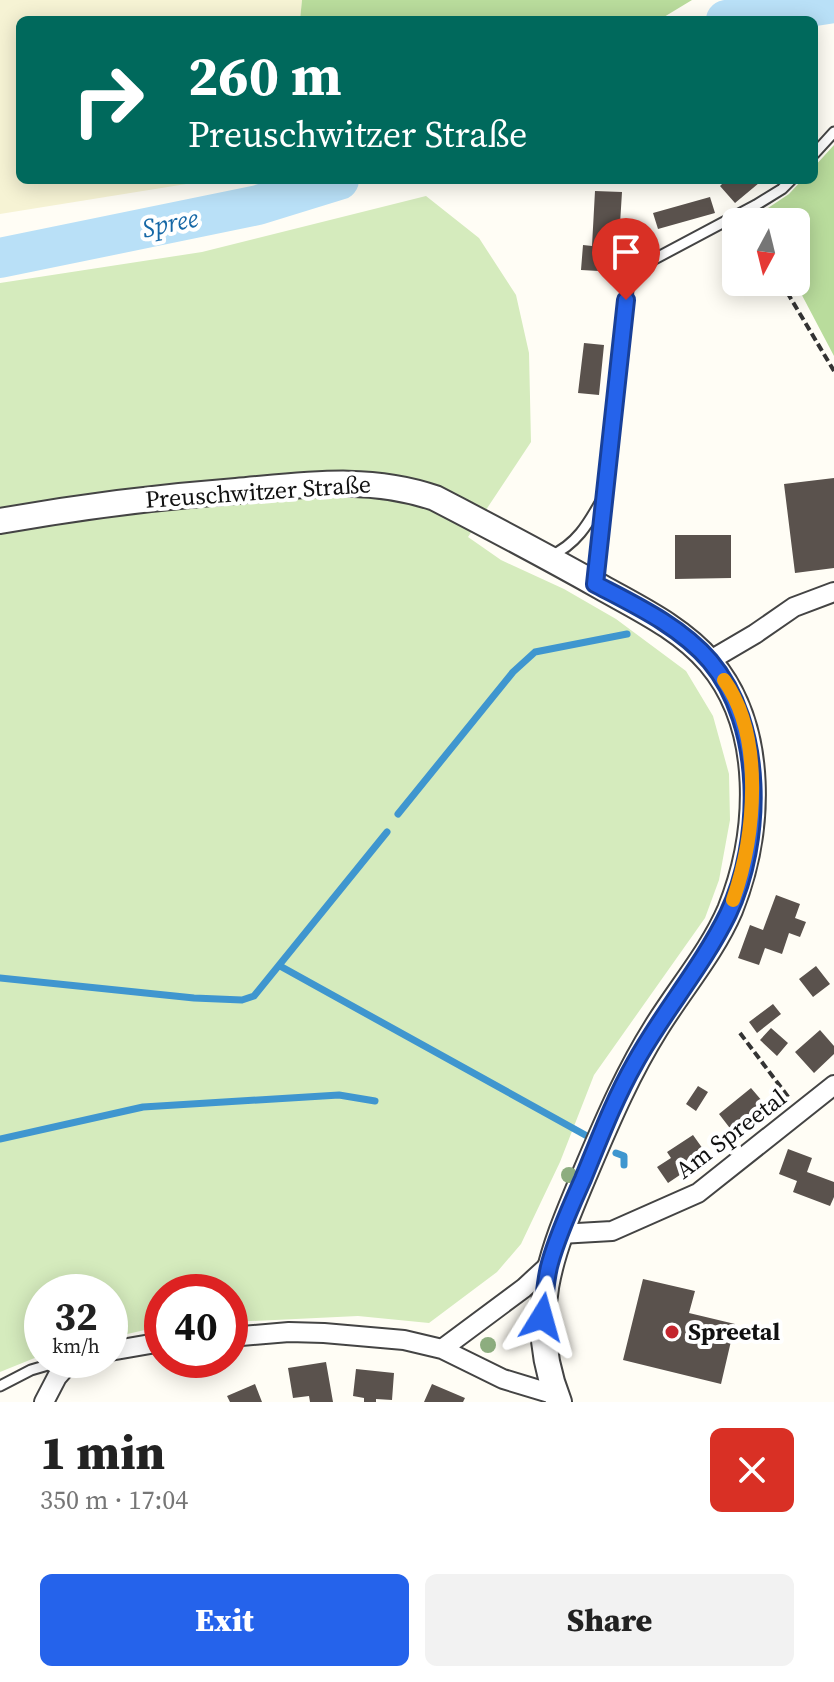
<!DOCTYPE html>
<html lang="en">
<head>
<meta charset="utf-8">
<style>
	body { margin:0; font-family:"Source Serif 4",serif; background:#f2f2f2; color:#222; height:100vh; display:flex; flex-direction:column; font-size:30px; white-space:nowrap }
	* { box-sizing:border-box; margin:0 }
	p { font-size:26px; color:#767676 }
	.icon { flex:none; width:44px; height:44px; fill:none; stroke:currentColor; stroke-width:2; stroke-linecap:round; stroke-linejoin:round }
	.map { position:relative; height:1402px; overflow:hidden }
	.side { display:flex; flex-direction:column; background:#fff; flex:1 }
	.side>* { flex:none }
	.hud { position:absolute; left:16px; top:16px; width:802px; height:168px; border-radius:12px; box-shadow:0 4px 20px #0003; background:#00695c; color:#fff; overflow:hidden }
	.needle { width:52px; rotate:187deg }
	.buttons { position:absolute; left:722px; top:208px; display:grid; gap:16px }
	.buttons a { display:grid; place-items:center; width:88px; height:88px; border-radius:12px; background:#fff; box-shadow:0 4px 20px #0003; font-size:40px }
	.speed { position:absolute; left:24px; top:1274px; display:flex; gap:16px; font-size:40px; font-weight:700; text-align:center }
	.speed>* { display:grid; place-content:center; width:104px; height:104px; border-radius:50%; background:#fff; box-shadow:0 4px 20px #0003; line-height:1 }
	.speed small { font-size:20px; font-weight:400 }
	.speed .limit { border:12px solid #d22; background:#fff; color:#111 }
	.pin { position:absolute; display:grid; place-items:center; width:68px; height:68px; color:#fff; margin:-82px -34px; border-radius:50% 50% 50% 0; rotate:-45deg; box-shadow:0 0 8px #0007 }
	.pin .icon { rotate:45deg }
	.me { position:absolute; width:88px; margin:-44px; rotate:8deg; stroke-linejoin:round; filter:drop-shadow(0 0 6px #0008) }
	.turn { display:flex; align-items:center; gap:28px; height:168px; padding:0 40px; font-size:36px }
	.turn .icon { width:104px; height:104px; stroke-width:2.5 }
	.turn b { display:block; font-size:56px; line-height:68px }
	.round { display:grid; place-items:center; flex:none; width:84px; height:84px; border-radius:12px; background:#f2f2f2 }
	.summary { display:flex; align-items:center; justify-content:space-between; height:136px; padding:0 40px }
	h1 { font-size:48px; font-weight:800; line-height:60px }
	.button { display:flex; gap:16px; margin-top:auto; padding:16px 40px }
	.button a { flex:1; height:92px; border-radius:12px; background:#2563eb; color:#fff; font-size:32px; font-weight:800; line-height:92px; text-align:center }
	.button a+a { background:#f2f2f2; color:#222 }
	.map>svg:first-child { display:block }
	.farmland { fill:#f6f3d4 }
	.green { fill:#d5ebbd }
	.forest { fill:#b9dc9c }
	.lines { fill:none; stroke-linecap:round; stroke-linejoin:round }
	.stream { stroke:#3f96cf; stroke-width:7 }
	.river { stroke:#b9e0f7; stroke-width:40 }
	.building { fill:#5a524d }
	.service-casing { stroke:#444; stroke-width:13 }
	.minor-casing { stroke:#444; stroke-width:22 }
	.tertiary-casing { stroke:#444; stroke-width:28 }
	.path { stroke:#333; stroke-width:4; stroke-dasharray:8 4; stroke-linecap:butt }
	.service { stroke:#fff; stroke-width:9 }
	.minor { stroke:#fff; stroke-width:18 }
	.tertiary { stroke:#fff; stroke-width:24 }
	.tree { fill:#8dad7f }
	.route-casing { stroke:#184099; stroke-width:20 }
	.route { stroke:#2563eb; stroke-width:14 }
	.slow { stroke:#f59e0b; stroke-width:14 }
	.poi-dot { fill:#c4262e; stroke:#fff; stroke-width:3 }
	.labels { text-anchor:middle; stroke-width:8; stroke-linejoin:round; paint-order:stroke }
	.street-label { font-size:24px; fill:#111; stroke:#fff }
	.poi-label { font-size:24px; font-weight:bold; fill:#111; stroke:#fff; text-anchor:start }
	.water-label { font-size:26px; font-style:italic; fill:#1768a6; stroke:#fff }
</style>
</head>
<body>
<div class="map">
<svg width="834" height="1402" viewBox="0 0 834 1402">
	<rect width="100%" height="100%" fill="#fffdf5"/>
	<path class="farmland" d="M0,0h302l-2,20h-280v160h191l-211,34z"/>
	<path class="green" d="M426,196l53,42 37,57 13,58 2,89 -63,95 33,23 63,29 52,30 70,52 27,45 16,58 1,46 -11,60 -14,38 -111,157 -34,87 -39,82 -24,28 -68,51 -71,-7 -128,6v-30h-68v34l-52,12v-46h-68v63l-42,17v-1089l202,-31z"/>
	<path class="forest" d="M302,0h390l-33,20h-359z
		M834,145v211l-39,-74 1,-60h-49l42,-28 13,-14h12v-13z"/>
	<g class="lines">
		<path class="stream" d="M398,814l115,-142 22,-20 92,-18
			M280,966l307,170
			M0,978l194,20 48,2 12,-4 133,-164
			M0,1139l143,-32 196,-12 36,6
			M616,1153l8,3v9"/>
		<path class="river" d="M726,20l108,-17
			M0,258l258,-53 81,-25"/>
	</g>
	<path class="building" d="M726,180h30l3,3 -24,20 -15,-17z
		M595,191l27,1 -5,80 -36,-2 2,-25 9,1z
		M710,197l5,16 -57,16 -5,-16z
		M584,343l20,2 -5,50 -21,-2z
		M834,478v90l-39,5 -11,-89z
		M675,535h56v43l-56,1z
		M776,895l24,9 -5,14 11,4 -6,15 -11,-4 -7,21 -17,-6 -6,17 -21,-7 12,-33 13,5z
		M816,966l14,18 -17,13 -14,-18z
		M773,1004l8,10 -24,19 -8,-11z
		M771,1028l17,15 -11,13 -17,-16z
		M820,1030l14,16v8l-20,19 -19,-21z
		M698,1086l10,6 -12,19 -10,-7z
		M751,1088l18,21 -33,27 -17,-22z
		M693,1135l15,21 -40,27 -11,-16 14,-9 -4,-6z
		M788,1149l24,9 -5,14 27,10v15l-4,9 -37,-14 4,-11 -18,-7z
		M643,1279l52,12 -6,22 46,11 -14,60 -98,-24z
		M326,1362l7,40h-23l-1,-6 -16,2 -5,-30z
		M356,1369l38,4 -2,27 -16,-1v3h-12v-4l-11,-2z
		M255,1384l7,18h-32l-3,-6z
		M432,1384l33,14 -2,4h-39z"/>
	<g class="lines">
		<g class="service-casing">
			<path id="service" d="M814,154l20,-22
				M550,556c26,-11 38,-32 51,-55
				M596,580l34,-308 126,-67 26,-16 9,-9
				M0,1386l31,-16 34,-10"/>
		</g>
		<g class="minor-casing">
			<path id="minor" d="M709,661l46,-27 39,-27 40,-15
				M560,1234l52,-3 86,-38 136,-108
				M230,1337l59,-5 35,1 80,7 38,9 61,30 53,16
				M442,1349l82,-61 25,-23
				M110,1351l52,-9
				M44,1402l13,-25 15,-17"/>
		</g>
		<g class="tertiary-casing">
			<path id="tertiary" d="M0,521c79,-14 156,-24 236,-30 69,-6 132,-16 199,7 56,29 111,58 166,89 37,21 80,41 109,75 56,66 51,171 20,248 -18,42 -50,79 -74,118 -27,43 -47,89 -67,136 -35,83 -66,147 -30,238"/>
		</g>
		<path class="path" d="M781,282l53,89
			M740,1033l49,65"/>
		<use href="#service" class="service"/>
		<use href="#minor" class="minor"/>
		<use href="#tertiary" class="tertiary"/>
	</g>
	<g class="tree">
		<circle cx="569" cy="1175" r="8"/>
		<circle cx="488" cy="1345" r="8"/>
	</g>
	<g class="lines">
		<g class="route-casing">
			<path id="route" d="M542,1317c3,-18 3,-37 8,-54 8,-29 21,-57 33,-84 16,-39 31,-79 52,-116 28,-51 67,-96 93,-149 35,-73 36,-189 -18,-253 -30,-35 -75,-56 -115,-77l31,-284"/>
		</g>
		<use href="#route" class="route"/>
		<path class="slow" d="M724,680c41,58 31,157 9,220"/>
	</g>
	<circle class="poi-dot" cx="672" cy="1332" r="8"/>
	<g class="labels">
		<g class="street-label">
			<text transform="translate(258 492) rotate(-4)" y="8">Preuschwitzer Straße</text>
			<text transform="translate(731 1134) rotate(-37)" y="8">Am Spreetal</text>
		</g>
		<g class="poi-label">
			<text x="688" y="1340">Spreetal</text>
		</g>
		<g class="water-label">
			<text transform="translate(170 223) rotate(-12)" y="9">Spree</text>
		</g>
	</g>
</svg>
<div class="buttons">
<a><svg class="needle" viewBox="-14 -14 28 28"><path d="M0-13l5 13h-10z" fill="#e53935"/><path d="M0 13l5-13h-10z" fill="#767676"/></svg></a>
</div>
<div class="speed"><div>32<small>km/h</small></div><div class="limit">40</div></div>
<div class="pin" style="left:626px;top:300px;background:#d93025"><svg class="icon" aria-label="arrive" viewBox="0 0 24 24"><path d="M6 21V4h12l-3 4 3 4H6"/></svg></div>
<svg class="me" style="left:542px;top:1317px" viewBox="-20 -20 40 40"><path d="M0-17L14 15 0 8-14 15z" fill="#2563eb" stroke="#fff" stroke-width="4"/></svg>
<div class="hud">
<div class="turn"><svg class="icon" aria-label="right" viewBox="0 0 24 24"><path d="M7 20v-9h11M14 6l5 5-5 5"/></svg><div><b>260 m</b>Preuschwitzer Straße</div></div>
</div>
</div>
<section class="side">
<div class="summary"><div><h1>1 min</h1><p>350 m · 17:04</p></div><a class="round" style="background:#d93025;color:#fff"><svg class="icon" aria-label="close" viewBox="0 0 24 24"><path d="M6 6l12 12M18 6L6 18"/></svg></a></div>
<div class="button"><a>Exit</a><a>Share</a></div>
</section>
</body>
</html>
